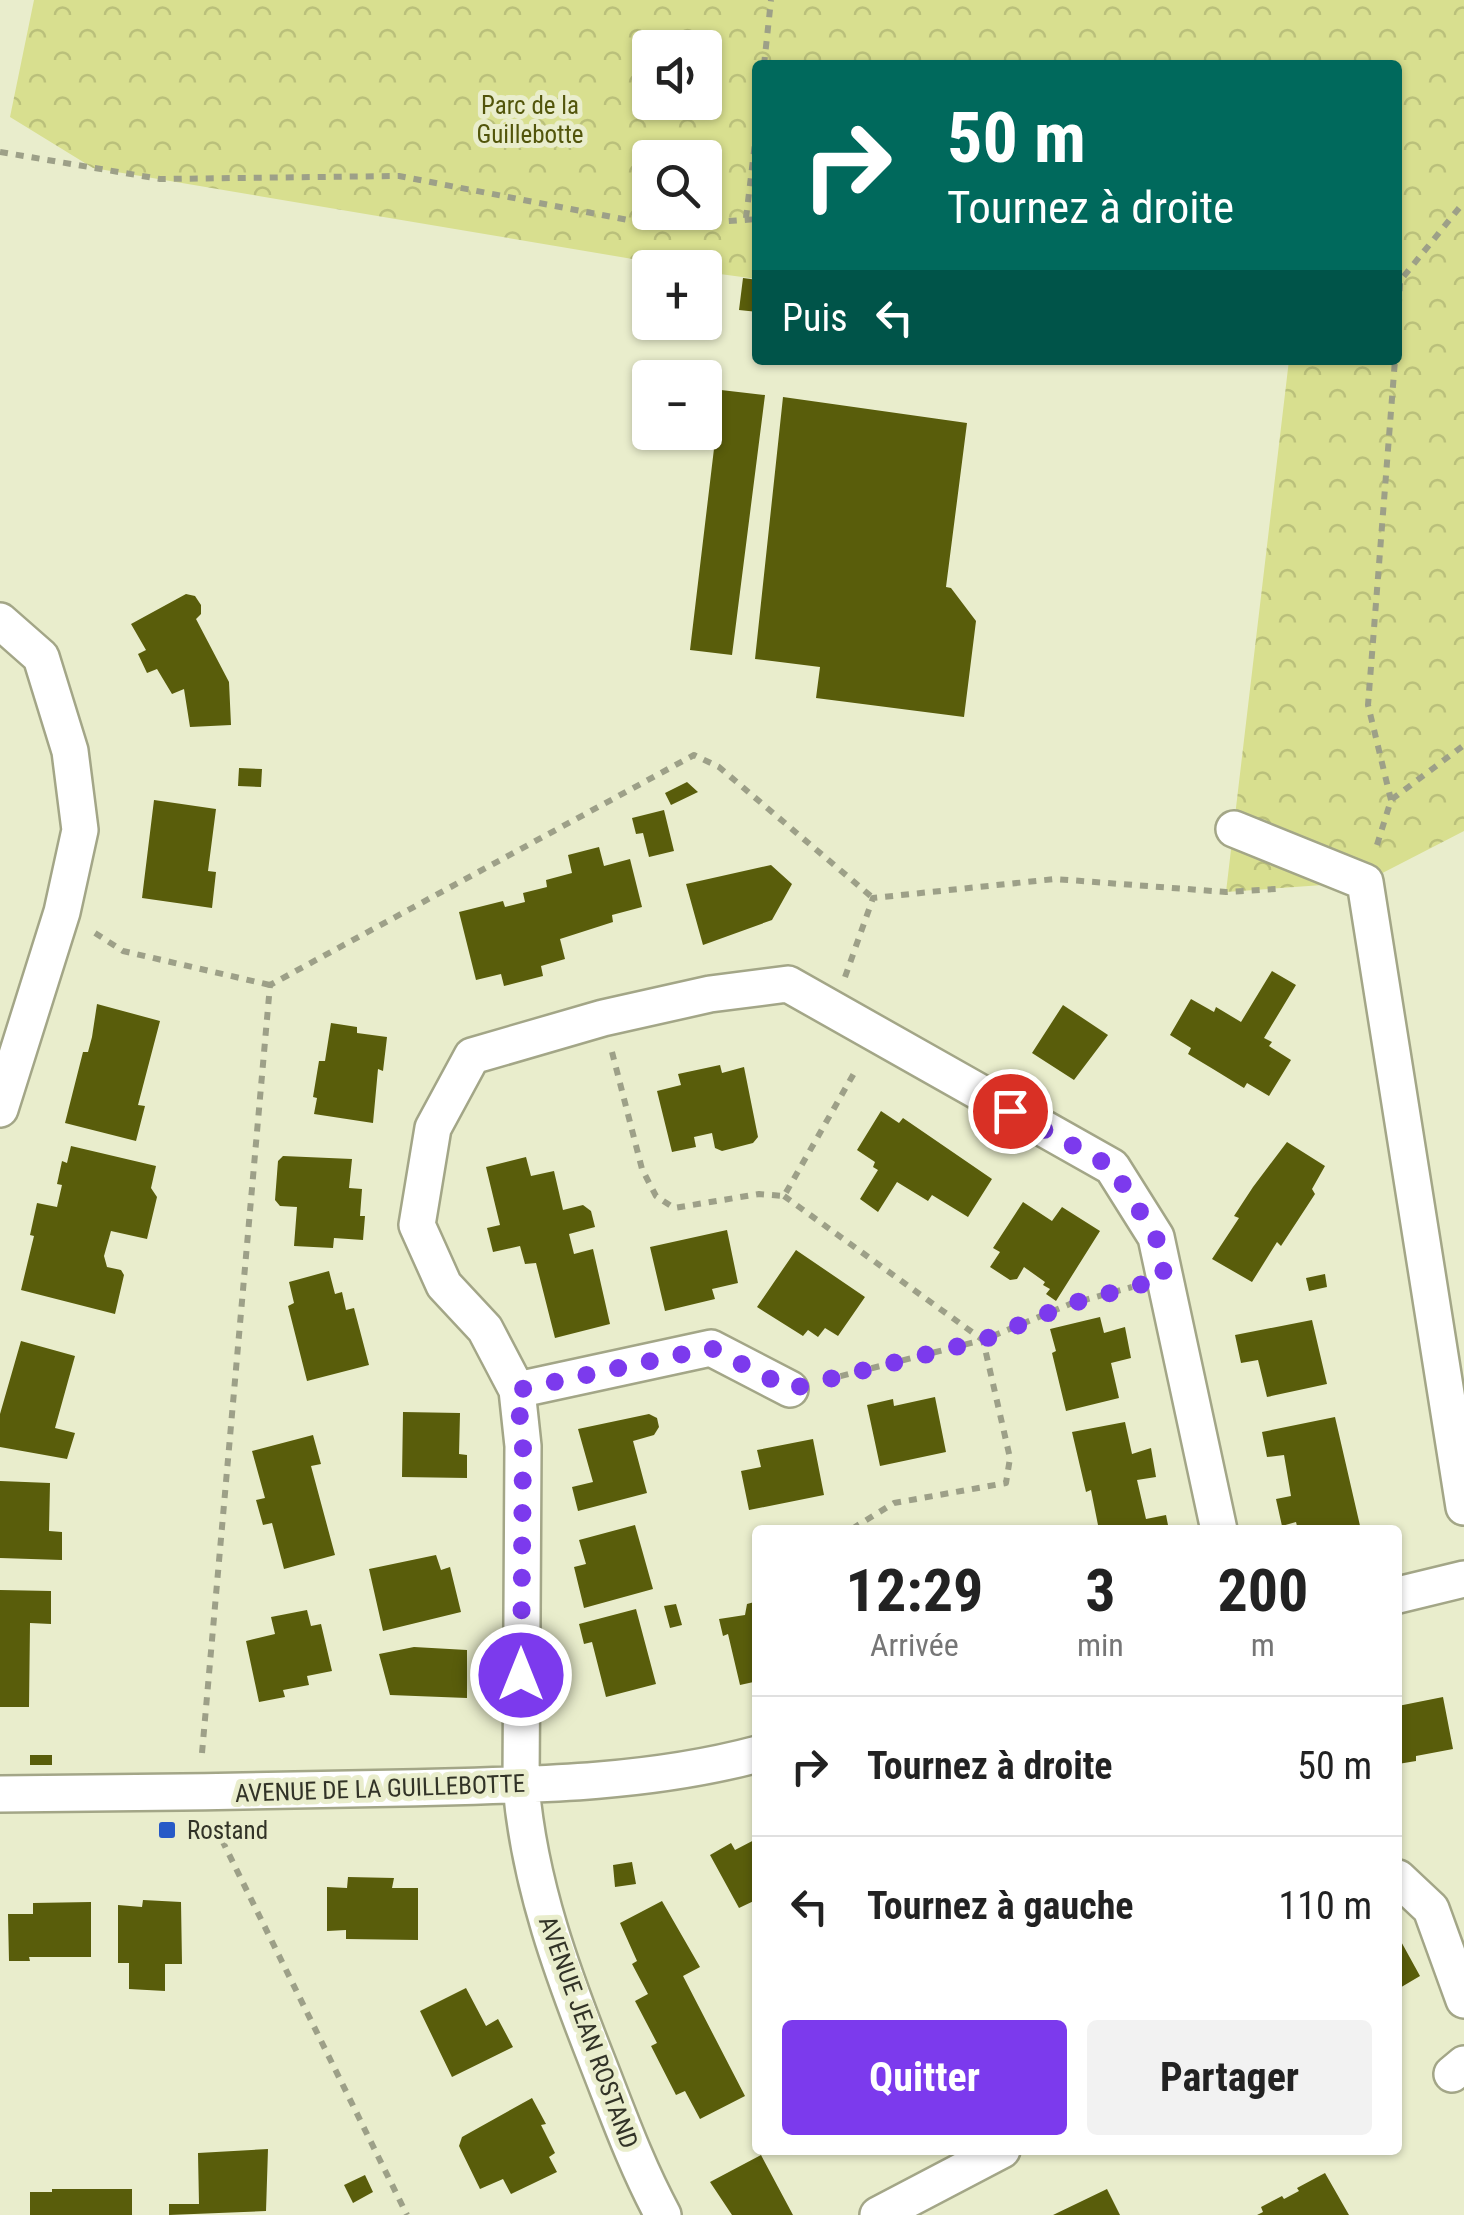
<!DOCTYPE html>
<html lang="fr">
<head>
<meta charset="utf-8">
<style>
	body { margin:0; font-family:"Roboto Condensed",sans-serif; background:#f2f2f2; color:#222; height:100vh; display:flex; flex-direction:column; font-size:38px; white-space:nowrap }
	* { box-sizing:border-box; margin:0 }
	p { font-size:32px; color:#767676 }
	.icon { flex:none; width:55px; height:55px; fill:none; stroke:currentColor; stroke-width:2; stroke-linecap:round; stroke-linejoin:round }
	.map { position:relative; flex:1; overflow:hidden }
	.sheet { position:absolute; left:752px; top:1525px; width:650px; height:630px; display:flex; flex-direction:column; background:#fff; border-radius:10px; box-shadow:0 2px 8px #0004 }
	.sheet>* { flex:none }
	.top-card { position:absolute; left:752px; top:60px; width:650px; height:305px; border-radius:10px; box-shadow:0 2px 8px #0004; background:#00695c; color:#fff; overflow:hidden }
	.tools { position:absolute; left:632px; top:30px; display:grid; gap:20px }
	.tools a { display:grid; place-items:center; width:90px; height:90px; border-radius:10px; background:#fff; box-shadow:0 2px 8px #0004; font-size:50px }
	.pin { position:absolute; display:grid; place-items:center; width:85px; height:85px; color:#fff; margin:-42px; border:5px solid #fff; border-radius:50%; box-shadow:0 2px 10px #0007 }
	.me { position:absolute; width:110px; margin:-55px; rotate:0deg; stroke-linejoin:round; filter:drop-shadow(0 0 8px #0008) }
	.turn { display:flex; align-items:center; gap:35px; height:210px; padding:0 30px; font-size:45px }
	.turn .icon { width:130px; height:130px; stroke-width:2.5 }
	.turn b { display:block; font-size:70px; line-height:85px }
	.then { display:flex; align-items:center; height:95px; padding:0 30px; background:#0003; gap:20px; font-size:38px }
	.eta { display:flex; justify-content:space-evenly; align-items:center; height:170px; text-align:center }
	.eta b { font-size:60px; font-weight:700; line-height:70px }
	.primary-button { display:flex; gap:20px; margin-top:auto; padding:20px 30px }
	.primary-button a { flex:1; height:115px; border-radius:10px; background:#7c3aed; color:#fff; font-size:40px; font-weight:700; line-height:115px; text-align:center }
	.primary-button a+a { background:#f2f2f2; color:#222 }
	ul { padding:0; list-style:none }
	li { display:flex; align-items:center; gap:30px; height:140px; padding:0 30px; border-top:2px solid #e0e0e0 }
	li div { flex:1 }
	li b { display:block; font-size:38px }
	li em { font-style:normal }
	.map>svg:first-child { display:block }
	.park { fill:url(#park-crowns); fill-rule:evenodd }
	.building { fill:#595d0b }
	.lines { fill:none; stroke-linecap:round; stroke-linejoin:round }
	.minor-casing { stroke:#a3a687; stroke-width:40 }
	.path { stroke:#9da088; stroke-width:6; stroke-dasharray:8 8; stroke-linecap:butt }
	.minor { stroke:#fff; stroke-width:35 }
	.route { stroke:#7c3aed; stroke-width:18; stroke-dasharray:0 32.4 }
	.poi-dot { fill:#265ac7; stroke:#e9edcc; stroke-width:4 }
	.labels { text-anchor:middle; stroke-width:10; stroke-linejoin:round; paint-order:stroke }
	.park-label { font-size:25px; fill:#52550b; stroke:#e9edcc }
	.street-label { font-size:25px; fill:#323327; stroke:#e9edcc }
	.poi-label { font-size:25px; fill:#323327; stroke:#e9edcc; text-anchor:start }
</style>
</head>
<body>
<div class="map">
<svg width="1464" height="2215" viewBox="0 0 1464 2215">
	<defs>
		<pattern id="park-crowns" width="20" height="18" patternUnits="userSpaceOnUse" patternTransform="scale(2.5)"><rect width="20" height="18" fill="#d8df8f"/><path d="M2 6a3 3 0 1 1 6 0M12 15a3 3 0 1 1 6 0" fill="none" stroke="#bac07b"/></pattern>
	</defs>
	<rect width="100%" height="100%" fill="#e9edcc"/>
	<path class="park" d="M34,0h1430v831l-99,51 -139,10 63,-532h109v-295h-640l-1,214 -52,-7v-4l-25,-1 -587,-99 -83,-51zM650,48h55v54h-55zM650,158h55v54h-55z"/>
	<path class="building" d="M743,278l15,2v32l-19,-2z
		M721,390l44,5 -33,260 -42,-5z
		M783,397l184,26 -21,164 5,1 25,33 -12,96 -148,-19 4,-31 -65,-8z
		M186,594l9,2 6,9v9l-5,5 33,63 2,43 -41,2 -6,-38 -12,5 -15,-25 -10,4 -9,-19 8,-4 -15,-26z
		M239,768l23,1 -1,18 -23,-1z
		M687,782l11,10 -27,13 -6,-12z
		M154,800l62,9 -8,62 8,1 -4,36 -70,-10z
		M664,810l10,41 -25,6 -6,-24 -7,1 -4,-16z
		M599,847l5,19 26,-7 12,48 -30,8 1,7 -53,17 5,20 -24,7 2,10 -39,10 -3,-12 -25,6 -17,-68 44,-11 2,6 20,-5 -2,-9 24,-6 -1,-7 26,-7 -4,-18z
		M771,865l21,19 -20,36 -69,25 -17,-61z
		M1272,971l24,14 -32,53 8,4 -3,4 22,14 -22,36 -22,-13 -3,5 -31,-19 -25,-15 3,-6 -21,-13 21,-36 23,13 2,-5 25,15z
		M97,1004l63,17 -22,84 7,1 -9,35 -71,-18 18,-71h5l4,-15z
		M1063,1005l45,30 -34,45 -42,-27z
		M331,1023l26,4v6l30,4 -4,34 -5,-2 -5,54 -59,-9 3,-16 -4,-1 6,-36h6z
		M720,1065l2,8 22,-6 14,70 -5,6 -31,8 -7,-3 -3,-15 -18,4 2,10 -24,5 -15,-61 24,-6 -3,-11z
		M881,1111l18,12 4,-5 89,61 -24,38 -36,-22 -4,6 -31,-19 -19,30 -18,-13 18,-29 -5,-3 2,-5 -18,-12z
		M1287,1142l38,24 -13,23 3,5 -34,52 -4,-4 -25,40 -40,-23 27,-41 -5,-2 19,-29z
		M71,1146l85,20 -5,22 6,9 -10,42 -36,-8 -7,25 3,11 14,3 3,5 -9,39 -94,-24 13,-54 -4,-1 7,-32 20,4 5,-22 -5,-1 5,-23 5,2z
		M283,1156l69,3 -3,29 13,1 -2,27h5l-2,24 -29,-2 -1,10 -39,-2 3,-39 -17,-1 -5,-6 3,-39z
		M526,1157l5,19 23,-5 9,39 20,-5 8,6 4,16 -26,7 5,20 19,-5 17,75 -55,14 -19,-75 -11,1 -5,-18 -27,6 -6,-24 13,-3 -14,-58z
		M1023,1202l29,19 10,-14 38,24 -44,70 -10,-7 4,-5 -7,-4 2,-3 -21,-15 -7,12 -7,1 -20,-13 10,-15 -7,-4z
		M727,1230l11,53 -26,6 3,10 -50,12 -15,-64z
		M796,1250l69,47 -27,39 -13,-8 -7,9 -10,-7 -5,6 -46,-29z
		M329,1271l6,23 7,-2 4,18 8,-2 15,57 -62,16 -19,-75 6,-3 -5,-21z
		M1325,1274l2,13 -18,4 -3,-13z
		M1100,1317l4,16 21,-6 6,31 -20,5 8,35 -53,13 -14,-58 4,-2 -6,-22z
		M1312,1320l15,64 -60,13 -9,-37 -17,3 -6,-28z
		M21,1341l54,15 -20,72 20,5 -8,26 -67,-12v-33z
		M935,1397l11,55 -66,14 -13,-61 26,-6 1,7z
		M403,1412l57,1 -1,41 8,1v23l-65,-1z
		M649,1414l8,4 2,9 -5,8 -21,6 14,52 -69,18 -6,-24 21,-5 -15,-53z
		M1335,1417l26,113h-63l-2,-8 -14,4 -6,-27 15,-3 -7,-41 -17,2 -5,-25z
		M1125,1422l7,32 19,-6 5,29 -19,3 9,39 20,-4 3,15h-70l-8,-40 -5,2 -14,-60z
		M313,1435l8,29 -10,2 24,89 -51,14 -12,-46 -9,2 -7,-25 9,-2 -13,-47z
		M813,1439l11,56 -75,15 -8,-39 20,-4 -4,-17z
		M0,1481l50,2 -1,48 13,1v28l-62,-2z
		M635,1525l18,64 -69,19 -10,-41 12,-3 -7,-24z
		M436,1555l5,15 9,-3 11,45 -78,19 -14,-62z
		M0,1590l51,1v33l-21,-1 -1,84h-29z
		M758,1601v80l-18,4 -12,-51 -5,2 -4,-17 26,-4 2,-11z
		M676,1604l6,21 -12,3 -6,-22z
		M636,1609l20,75 -50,13 -14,-55 -8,2 -5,-20z
		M307,1610l4,16 10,-2 11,47 -25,5 2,9 -26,5 2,7 -26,5 -13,-61 29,-7 -4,-17z
		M414,1647l53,3v48l-77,-3 -11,-41z
		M1443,1697l10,52 -37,7v5l-18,3v-58z
		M30,1755h22v10h-22z
		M758,1838v61l-19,9 -29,-53 21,-12 4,7z
		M632,1862l4,22 -21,3 -2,-22z
		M348,1877l46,1 -2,10h26v52l-72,-1v-9l-19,1v-44l20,1z
		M143,1900l38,2 1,62h-17v27l-36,-2v-26h-11v-58l24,2z
		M662,1901l38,66 -17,9 62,120 -45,23 -15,-28 -9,4 -25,-49 6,-3 -22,-42 13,-7 -16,-30 5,-3 -17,-38z
		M91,1902v55h-62l1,4h-21l-1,-47h25v-11z
		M1398,1936l22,40 -22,13z
		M466,1988l20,38 12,-7 15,28 -61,30 -32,-66z
		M532,2098l14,26 -5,1 14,28 -6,4 8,15 -46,22 -8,-15 -23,10 -21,-43 3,-9z
		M268,2149l-2,62 -97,4v-11h30l-1,-51z
		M761,2155l32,60h-61l-22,-33z
		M1325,2173l24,42h-92l6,-3 -2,-5 21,-11 2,3 15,-8 -2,-3z
		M365,2175l8,17 -20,11 -9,-18z
		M52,2189h80v26h-102v-23h22z
		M1107,2189l13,26h-67z"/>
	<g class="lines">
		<g class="minor-casing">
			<path id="minor" d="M0,621l41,36 29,94 10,79 -18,82 -62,197
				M1234,829l131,53 99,625
				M517,1390l194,-42 79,41
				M1398,1595l66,-16
				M0,1794c134,-1 269,-3 403,-6 118,-3 239,-3 355,-34
				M1398,1878l33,31 33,91
				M1452,2074l12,-10
				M663,2215c-26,-48 -44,-98 -64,-149 -36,-91 -70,-182 -78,-281l2,-339 -6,-56 -32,-61 -41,-44 -27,-60 16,-97 39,-72 131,-38 107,-24 78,-10 324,183 44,70 63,293
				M878,2215l124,-65"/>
		</g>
		<path class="path" d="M764,65l7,-65
			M0,152l160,27 239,-3 260,50 99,-7
			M746,218l12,-100
			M1398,323l2,-42 64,-79
			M1391,800l-23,-95 27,-345
			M1377,845l14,-45 73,-55
			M95,933l28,18 147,34
			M845,977l28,-79 182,-19 171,13 50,-3
			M612,1052l30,117 14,27 18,12 85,-14 25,2 73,-128
			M784,1196l199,144 87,-36 62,-17
			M825,1380l158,-40 27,118 -4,25 -112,20 -39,24 1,3
			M202,1753l68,-768 424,-230 25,12 154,131
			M215,1826l192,389"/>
		<use href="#minor" class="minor"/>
	</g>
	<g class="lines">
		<path class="route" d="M521,1675l2,-229 -6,-56 194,-42 79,41 193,-49 87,-36 95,-26 -9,-41 -44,-70 -102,-56"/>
	</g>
	<rect class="poi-dot" x="157" y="1820" width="20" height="20" rx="5"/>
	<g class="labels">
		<g class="park-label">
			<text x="530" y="114">Parc de la<tspan x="530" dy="29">Guillebotte</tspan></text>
		</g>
		<g class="street-label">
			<text transform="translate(380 1788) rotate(-2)" y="9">AVENUE DE LA GUILLEBOTTE</text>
			<text transform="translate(589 2032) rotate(70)" y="9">AVENUE JEAN ROSTAND</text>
		</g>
		<g class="poi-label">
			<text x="187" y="1839">Rostand</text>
		</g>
	</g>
</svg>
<div class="tools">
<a><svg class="icon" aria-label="sound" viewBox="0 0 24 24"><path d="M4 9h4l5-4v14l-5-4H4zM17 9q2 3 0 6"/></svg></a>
<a><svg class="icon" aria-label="search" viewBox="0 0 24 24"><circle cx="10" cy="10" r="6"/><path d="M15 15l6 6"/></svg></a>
<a>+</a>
<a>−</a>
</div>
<div class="pin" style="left:1010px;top:1111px;background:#d93025"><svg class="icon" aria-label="arrive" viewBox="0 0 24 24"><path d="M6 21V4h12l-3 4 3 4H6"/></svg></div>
<svg class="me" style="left:521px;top:1675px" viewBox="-20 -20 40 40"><circle r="17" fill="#7c3aed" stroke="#fff" stroke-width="3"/><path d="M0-11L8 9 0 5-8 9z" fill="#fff"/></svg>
<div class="top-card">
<div class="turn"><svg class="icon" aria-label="right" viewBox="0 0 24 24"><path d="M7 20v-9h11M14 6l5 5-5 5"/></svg><div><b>50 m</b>Tournez à droite</div></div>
<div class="then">Puis<svg class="icon" aria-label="left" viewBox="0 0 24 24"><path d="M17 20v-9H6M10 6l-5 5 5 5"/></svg></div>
</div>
<section class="sheet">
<div class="eta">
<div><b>12:29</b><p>Arrivée</p></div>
<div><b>3</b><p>min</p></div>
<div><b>200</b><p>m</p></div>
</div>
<ul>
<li><svg class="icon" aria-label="right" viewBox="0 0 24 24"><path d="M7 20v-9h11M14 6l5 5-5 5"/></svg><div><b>Tournez à droite</b></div><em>50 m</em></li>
<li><svg class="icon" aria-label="left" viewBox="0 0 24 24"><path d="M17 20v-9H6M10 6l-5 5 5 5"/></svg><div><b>Tournez à gauche</b></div><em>110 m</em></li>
</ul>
<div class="primary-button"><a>Quitter</a><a>Partager</a></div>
</section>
</div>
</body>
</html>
